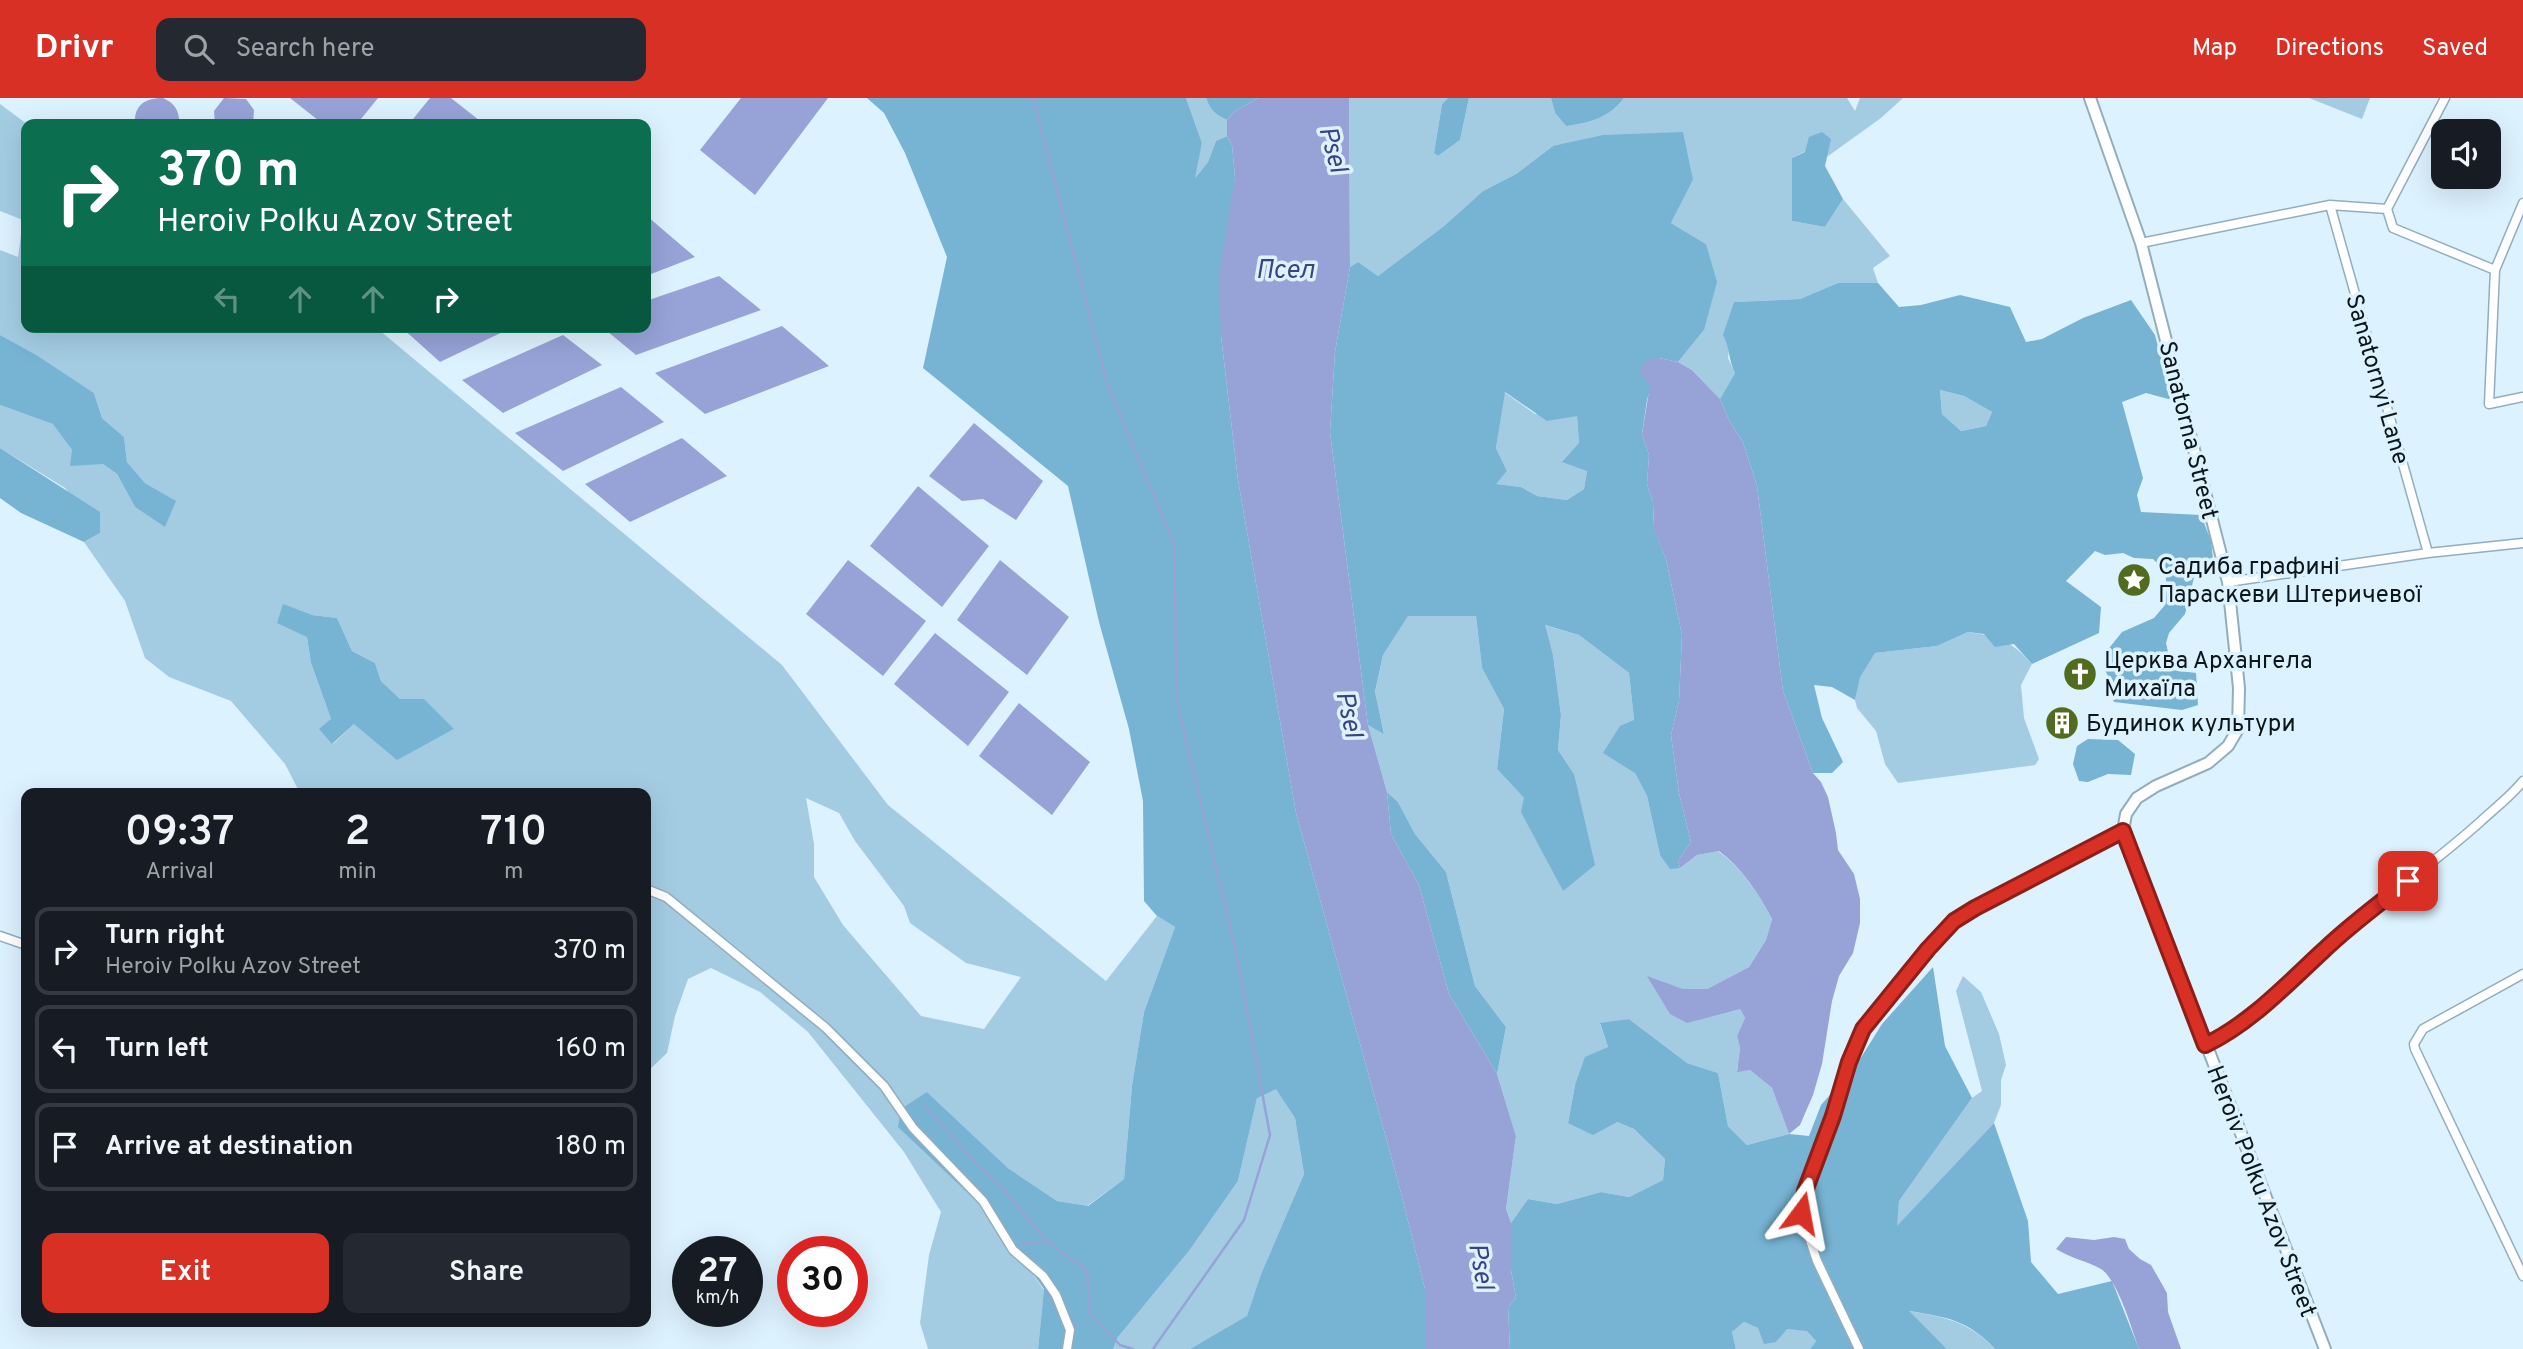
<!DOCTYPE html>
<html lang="en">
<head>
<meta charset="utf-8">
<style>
	body { margin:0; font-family:Overpass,sans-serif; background:#242831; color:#f1f3f6; height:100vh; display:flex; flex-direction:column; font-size:26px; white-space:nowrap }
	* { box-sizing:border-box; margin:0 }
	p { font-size:23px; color:#9ea1a6 }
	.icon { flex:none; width:38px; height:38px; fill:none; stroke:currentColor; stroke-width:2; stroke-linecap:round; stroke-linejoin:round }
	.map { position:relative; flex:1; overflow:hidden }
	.details { position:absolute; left:21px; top:690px; width:630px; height:539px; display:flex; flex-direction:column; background:#171b24; border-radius:14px; box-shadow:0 7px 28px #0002 }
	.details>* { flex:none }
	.hud { position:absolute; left:21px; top:21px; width:630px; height:214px; border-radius:14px; box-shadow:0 7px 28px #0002; background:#0b6e4f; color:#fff; overflow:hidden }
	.tools { position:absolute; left:2431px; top:21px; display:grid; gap:14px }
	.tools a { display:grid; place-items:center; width:70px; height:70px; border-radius:14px; background:#171b24; box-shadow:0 7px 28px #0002; font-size:35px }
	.speed { position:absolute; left:672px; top:1138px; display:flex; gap:14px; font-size:35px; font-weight:700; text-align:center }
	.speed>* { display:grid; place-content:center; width:91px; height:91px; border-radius:50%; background:#171b24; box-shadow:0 7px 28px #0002; line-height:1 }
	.speed small { font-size:18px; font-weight:400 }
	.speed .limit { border:10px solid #d22; background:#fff; color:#111 }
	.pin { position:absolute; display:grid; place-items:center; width:60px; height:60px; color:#fff; margin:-30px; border-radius:14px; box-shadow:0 4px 10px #0006 }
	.me { position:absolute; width:77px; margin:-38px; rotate:13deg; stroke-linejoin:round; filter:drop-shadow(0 0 5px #0008) }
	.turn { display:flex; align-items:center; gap:24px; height:147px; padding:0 21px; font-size:32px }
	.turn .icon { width:91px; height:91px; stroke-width:2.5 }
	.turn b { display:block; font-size:49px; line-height:60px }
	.lanes { display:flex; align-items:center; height:66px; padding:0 21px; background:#0003; justify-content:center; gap:35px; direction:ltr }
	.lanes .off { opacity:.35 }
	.eta { display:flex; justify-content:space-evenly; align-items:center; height:119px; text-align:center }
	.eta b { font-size:42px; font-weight:600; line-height:49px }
	.button { display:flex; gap:14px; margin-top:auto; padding:14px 21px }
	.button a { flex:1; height:80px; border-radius:14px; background:#d93025; color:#fff; font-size:28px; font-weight:600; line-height:80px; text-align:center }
	.button a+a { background:#242831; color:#f1f3f6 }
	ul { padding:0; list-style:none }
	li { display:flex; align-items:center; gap:21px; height:88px; margin:0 14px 10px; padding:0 7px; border:4px solid #363941; border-radius:14px }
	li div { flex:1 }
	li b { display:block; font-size:26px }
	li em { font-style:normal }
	header { display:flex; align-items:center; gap:42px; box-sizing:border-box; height:98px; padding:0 35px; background:#d93025; color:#fff }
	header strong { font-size:33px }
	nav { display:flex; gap:38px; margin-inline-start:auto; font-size:24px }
	.search { width:490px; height:63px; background:#242831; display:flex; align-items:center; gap:18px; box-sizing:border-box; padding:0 24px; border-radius:14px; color:#9ea1a6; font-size:26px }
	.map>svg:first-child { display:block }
	.green { fill:#a3cce3; fill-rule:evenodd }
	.forest { fill:#77b3d3; fill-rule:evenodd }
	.water { fill:#97a2d7 }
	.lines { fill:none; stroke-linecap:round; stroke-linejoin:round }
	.stream { stroke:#97a2d7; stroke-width:2.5 }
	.street-casing { stroke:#94adbc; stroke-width:11 }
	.secondary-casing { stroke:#94adbc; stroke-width:14 }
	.street { stroke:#fff; stroke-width:8 }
	.secondary { stroke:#fff; stroke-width:10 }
	.route-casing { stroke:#8d1f18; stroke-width:18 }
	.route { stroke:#d93025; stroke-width:12 }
	.labels { text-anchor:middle; stroke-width:7; stroke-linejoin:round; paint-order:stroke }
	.street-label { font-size:24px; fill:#0c161b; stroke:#dcf2fe }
	.poi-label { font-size:24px; fill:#0c161b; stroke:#dcf2fe; text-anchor:start }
	.water-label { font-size:26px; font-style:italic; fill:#3a4283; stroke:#dcf2fe }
</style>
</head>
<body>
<header>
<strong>Drivr</strong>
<div class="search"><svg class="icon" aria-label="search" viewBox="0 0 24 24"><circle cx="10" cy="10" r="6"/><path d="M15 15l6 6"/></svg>Search here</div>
<nav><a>Map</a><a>Directions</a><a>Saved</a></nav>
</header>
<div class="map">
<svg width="2523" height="1251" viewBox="0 0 2523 1251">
	<rect width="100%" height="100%" fill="#dcf2fe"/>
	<path class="green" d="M1186,0h20c4,12 10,17 21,22v16l-11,5 -8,21 -14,17 8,-36z
		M1349,0h99l-6,6 -8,49 4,3 22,-16 9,-42h82l4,15 11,13c24,-3 43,-8 58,-28h223l8,13 5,-13h43l-22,20 -57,41 6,-20 -38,19v63l33,6 18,-28 47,57 -17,12 5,15h-40l-38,16 -66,3 -6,56 7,15 -15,26 -28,-29 -14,-8 26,-32 2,-86 -35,-21 22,-43 -140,-34 -37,28 -33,17 -39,35 -66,50 -20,-14 -8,5z
		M2309,0h61l-8,21z
		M0,6l27,20 -1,203h342l11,3 403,335 106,140 218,176 51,-65 18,11 -31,85 -12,74 -8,93 -37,27 -30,-5 -49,-33 -81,-76 61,120 56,78 -6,59h-110l-8,-26 9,-68 12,-43 -37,-60 -96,-120 -48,-40 -49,-24 -23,11 -13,37 -8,37 -21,20v-280h-346l-15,-29 -54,-63 -62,-24 -24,-19 -20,-57 -41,-59 16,-9 -35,-45 -65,-40v-43l54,19 18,26 31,14 14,10 18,33 30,19 10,-25 -30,-18 -18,-21 -3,-25 -22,-19 -8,-25 -94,-58v-85l18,7 5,-37 -23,-9zM312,517l25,3 15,33 23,12 6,18 19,18 54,30 -27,14 -73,-19 -21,20 -2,-25 -20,-56 -4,-26zM806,700l33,15 16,28 49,65 6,17 56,40 55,14 -37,52 -63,-13 -78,-91 -29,-48v-33z
		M1940,292l24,6 28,16 -6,14 -25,5 -19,-17z
		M1504,294l31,22 42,1 2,28 8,28 -3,18 -17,11 -30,-4 -16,-9 -26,-3 12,-13 -11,-23z
		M1408,517l68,1 6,52 22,41 -7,60 27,29 28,71 11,22 11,-117 -16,-24 3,-35 -8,-60 -9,-30 35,10 50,38 5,47 1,53 12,23 13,59 20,13 17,-13 21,-4c24,17 41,43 54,68l-6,21 -17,27 -42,22h-24l-35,-11 92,31 5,9 -8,18 3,12 -3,23 13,-1 22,18 17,46 -42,11 -19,-19 -10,-53 -31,-10 -58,-44 -29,5 8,23 -33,38 -7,38 49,-1 17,7 31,30 -2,21 -34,17 -28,-5 -44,12 -29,-5 -17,24 -5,-14 10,-73 -19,-62 9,-47 -31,-41 -29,-114 -31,-38 -17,-32 -11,-10 -19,-67 16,8 -9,-40 8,-38z
		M1968,534c32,5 42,8 64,32l-11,21 3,33 15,41 -4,6 -137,18 -13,-19 -9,-33 -19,-23 -2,-8 4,-23 16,-24 62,-7z
		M1963,878l18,16 18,42 7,31 -5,15v25l-7,18 -98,105 3,-27 73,-103 10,-7 -26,-100z
		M1276,990l19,30 9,56 -43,100 -14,43 -57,32h-77l5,-12 71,-86 49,-70 19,-84z
		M1908,1213c37,6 60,10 87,38h-48z
		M1744,1224l14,6 18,14 10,-13 21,1 9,11 -6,8h-74l-4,-17z"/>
	<path class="forest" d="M867,0h319l16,45 -7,35 13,-16 8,-21 11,-5 5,9 3,32 -14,159 17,144 58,333 102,368 27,108v60h-235l57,-33 14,-42 43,-100 -9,-56 -19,-29 -19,9 -19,83 -49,70 -71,86 -5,12h-75l6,-60 -56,-77 -90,-85 3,-18 26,-17 81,76 49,33 31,5 36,-27 8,-93 12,-74 31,-85 -18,-11 -13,-15 -1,-100 -14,-72 -30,-107 -31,-136 -145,-118 24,-111 -42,-104 -21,-40z
		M1206,0h52l-24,14 -7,8c-11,-5 -17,-10 -21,-22z
		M1448,0h21l-9,42 -22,16 -4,-3 8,-49z
		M1551,0h73c-15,20 -34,25 -58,28l-11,-13z
		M1683,34l10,48 -22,43 35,21 11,38 -13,48 -26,32 -19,-4 -12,42 -5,34 7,21 -2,29 6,18 1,26 12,31 16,76 -3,66 -8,34 8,58 12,49 -13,19 2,7 -10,1 -10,-14 -13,-59 -12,-23 -32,-20 17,-27 14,-6 -5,-47 -50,-38 -34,-10 8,30 8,60 -3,35 16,24 21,91 -32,26 -42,-79 3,-14 -27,-29 7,-60 -22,-41 -6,-52h-68l-25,39 -8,37 9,42 -16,-9 -38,-293 5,-80 15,-85 8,-5 20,14 66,-50 39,-35 33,-17 37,-28 50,-11zM1505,294l42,29 30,-5 2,27 -17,19 25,9 -3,18 -17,11 -30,-4 -16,-9 -25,-3 11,-13 -11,-23z
		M1822,34l9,7 -6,27 18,33 -18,28 -33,-6v-63l13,-6 4,-15z
		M1838,185h40l21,24 22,-2 39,-10 50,12 16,35 16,-3 41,-21 48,-18 24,35 17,65 -26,-7 -24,9 21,76 -6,17 4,17 60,3 10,26 2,18 -16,6 -12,49 -16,19 -3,10 6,27 24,3 2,32 -16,5 -68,-8c-6,-12 -2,-23 -10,-33l2,-17 16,-20 32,-14 11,-13 2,-17 -2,-17 -12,-12 -19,-1 -11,-5 -18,2 -10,-4 -29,30 35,26 -2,26 -67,31 -18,-20 -19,3 -11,-13 -16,-2 -31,14 -62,7 -15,24 -5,23 -23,-13 -18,-2 8,33 21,44 -11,11h-19l-30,-82 -26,-205 -14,-44 -13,-20 -10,-23 15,-26c-7,-14 -5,-26 -12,-38l11,-33 66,-3zM1940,292l24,6 28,16 -6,14 -25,5 -19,-17z
		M0,237l36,20 58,38 8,25 22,19 3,25 18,21 31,18 -11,26 -30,-20 -18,-33 -14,-10 -33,2 2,-16 -19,-26 -53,-19z
		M0,350l100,64v21l-16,9 -63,-29 -21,-15z
		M283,506l29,11 25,3 15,33 23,12 6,18 19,18h24l30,30 -57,31 -43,-36 -22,20 -13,-15 12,-10 -20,-56 -4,-26 -30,-14z
		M2088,641l30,1 17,14 -4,21 -23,-1 -20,8 -9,-1 -6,-17 4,-18z
		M1387,694l11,10 17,32 31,38 29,114 31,41 -9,47 -48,-80 -30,-109 -28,-51z
		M1933,869l12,79 27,52 -73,103 -2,25 97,-103 34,98 3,41 27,32 54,-13 27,68h-144c-27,-29 -48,-32 -86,-38l38,38h-137l6,-8 -9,-10 -20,-2 -11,13 -12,2 -6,-16 -14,-6 -12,10 4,17h-226l-2,-42 8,-9 -5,-28v-47l17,-24 29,5 44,-12 28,5 34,-17 2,-21 -31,-30 -17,-7 -24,13 -25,-12 7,-38 10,-28 23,-10 -8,-24 29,-4 58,44 31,10 10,53 19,19 42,-11 20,2 12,-31 36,-41 25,-40z"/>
	<path class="water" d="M163,0c12,5 17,14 16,26h-44c-1,-19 10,-26 28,-26z
		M224,0l22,1 8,11 -1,14h-38l-1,-13z
		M290,0h88l-21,26h-34z
		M430,0h21l33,26h-75z
		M741,0h87l-73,97 -55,-45z
		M1258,0h91l1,169 -15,85 -5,80 38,293 19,67 4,42 28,51 30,109 48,80 19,62 -10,73 5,14v47l5,28 -8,9 2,42h-85v-60l-27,-108 -102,-368 -58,-333 -17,-144 -2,-61 16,-98 -3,-32 -5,-9v-16l7,-8z
		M648,119l47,40 -49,19v-58z
		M719,178l42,34 -125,45 -34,-28h44v-26z
		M782,228l47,40 -124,48 -50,-41z
		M401,229h112l-73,35z
		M563,237l39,30 -99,48 -41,-33z
		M1659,260l19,4 14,8 28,29 10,23 13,20 14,44 26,205 30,82 8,9 7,15 8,36 2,17 16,24 6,25v24l-7,30 -14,23 -7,25 -10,63 -9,31 -13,30 -11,9 -17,-46 -22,-18 -13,2 3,-24 -3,-12 8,-18 -5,-9 -53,14 -17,-9 -23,-38 36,13h24l42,-22 17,-27 6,-21c-13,-25 -30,-51 -53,-68l-22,4 -17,13 -2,-7 13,-19 -12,-49 -8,-58 8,-34 3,-66 -16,-76 -12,-30 -1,-27 -6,-18 2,-29 -7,-21 8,-49 -11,-14 8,-12z
		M621,289l43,35 -101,49 -48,-38z
		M974,325l69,58 -27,39 -33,-21 -21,2 -33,-25z
		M682,340l45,38 -97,46 -45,-38z
		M918,388l71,60 -47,61 -72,-61z
		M848,462l78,61 -43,55 -77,-62z
		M1000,462l69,57 -42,58 -70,-55z
		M935,535l74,59 -41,54 -74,-62z
		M1019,605l71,59 -38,53 -73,-59z
		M2066,1139l28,3 20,-3 11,2 4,10 11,10 11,6 16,28 1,19 13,37h-42c-7,-19 -21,-69 -38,-80 -14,-8 -31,-11 -45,-20z"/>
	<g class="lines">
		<path class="stream" d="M1033,0l75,288 66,158 3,158 59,250 34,183 -26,85 -91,129
			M924,1007l48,54 27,26 49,57 39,28 3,44 30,31 13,4
			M1020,1146l28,-2"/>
		<g class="street-casing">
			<path id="street" d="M2523,105l-28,67 -6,134 34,-7
				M2330,107l98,348
				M2387,111l58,-111
				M2141,145l189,-38 57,4 6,19 102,42
				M2228,484l200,-29 95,-10
				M646,791l20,8 160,131 58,58 29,42 70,73 30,49 30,26 13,19 14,35 -3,19
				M0,838l26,9
				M2523,876l-100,55 -9,15 1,5 108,227
				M2205,947c47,-22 83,-64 121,-98 49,-43 105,-81 154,-125 14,-13 31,-26 43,-41
				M1859,1251l-42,-88 -16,-48 4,-22 28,-75 16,-54 14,-33 65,-80 26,-28 21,-13 148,-77"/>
		</g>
		<g class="secondary-casing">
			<path id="secondary" d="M2090,0l51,145 87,339 11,106 -1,41 -10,17 -20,17 -52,23 -19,12 -11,16 -3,17 202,518"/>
		</g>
		<use href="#street" class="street"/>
		<use href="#secondary" class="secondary"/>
	</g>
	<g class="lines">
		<g class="route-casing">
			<path id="route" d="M1801,1115l4,-22 28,-75 16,-54 14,-33 65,-80 26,-28 21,-13 148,-77 82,214c45,-21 83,-62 119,-95 26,-25 56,-47 84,-69"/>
		</g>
		<use href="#route" class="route"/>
	</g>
	<defs>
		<g id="sight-disc" transform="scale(1.75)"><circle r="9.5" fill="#526c1f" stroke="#dcf2fe"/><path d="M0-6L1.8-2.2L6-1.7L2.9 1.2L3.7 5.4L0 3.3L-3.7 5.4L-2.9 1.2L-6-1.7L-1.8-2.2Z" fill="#fff"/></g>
		<g id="church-disc" transform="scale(1.75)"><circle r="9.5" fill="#526c1f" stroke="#dcf2fe"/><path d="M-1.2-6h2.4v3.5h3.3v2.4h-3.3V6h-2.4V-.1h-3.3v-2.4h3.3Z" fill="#fff"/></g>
		<g id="building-disc" transform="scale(1.75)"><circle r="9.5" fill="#526c1f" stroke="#dcf2fe"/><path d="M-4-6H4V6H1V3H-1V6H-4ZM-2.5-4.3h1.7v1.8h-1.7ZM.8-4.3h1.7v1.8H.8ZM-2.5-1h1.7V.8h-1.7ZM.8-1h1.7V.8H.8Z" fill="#fff"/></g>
	</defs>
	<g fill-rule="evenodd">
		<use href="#sight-disc" x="2134" y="482"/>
		<use href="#church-disc" x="2080" y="576"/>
		<use href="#building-disc" x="2062" y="625"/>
	</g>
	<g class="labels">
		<g class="street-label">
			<text transform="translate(2378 281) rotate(74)" y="8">Sanatornyi Lane</text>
			<text transform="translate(2189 332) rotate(76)" y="8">Sanatorna Street</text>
			<text transform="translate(2262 1093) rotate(69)" y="8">Heroiv Polku Azov Street</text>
		</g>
		<g class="poi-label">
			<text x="2158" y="476">Садиба графині<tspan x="2158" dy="28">Параскеви Штеричевої</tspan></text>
			<text x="2104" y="570">Церква Архангела<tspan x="2104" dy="28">Михаїла</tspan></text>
			<text x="2086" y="633">Будинок культури</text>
		</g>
		<g class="water-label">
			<text transform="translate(1334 51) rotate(75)" y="9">Psel</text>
			<text x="1285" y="180">Псел</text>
			<text transform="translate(1350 616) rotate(78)" y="9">Psel</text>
			<text transform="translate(1482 1168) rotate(80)" y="9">Psel</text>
		</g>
	</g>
</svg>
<div class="tools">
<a><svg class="icon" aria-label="sound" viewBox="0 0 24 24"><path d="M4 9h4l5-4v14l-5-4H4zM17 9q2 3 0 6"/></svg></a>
</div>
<div class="speed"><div>27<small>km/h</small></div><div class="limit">30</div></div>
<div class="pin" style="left:2408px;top:783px;background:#d93025"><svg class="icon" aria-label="arrive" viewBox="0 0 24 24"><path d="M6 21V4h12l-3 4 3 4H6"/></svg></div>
<svg class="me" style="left:1801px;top:1115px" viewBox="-20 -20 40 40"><path d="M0-17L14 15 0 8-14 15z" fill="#d93025" stroke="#fff" stroke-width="4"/></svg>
<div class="hud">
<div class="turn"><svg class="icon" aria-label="right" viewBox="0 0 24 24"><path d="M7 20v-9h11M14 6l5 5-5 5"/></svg><div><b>370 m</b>Heroiv Polku Azov Street</div></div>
<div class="lanes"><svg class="icon off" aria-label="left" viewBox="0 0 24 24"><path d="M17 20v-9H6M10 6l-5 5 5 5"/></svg><svg class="icon off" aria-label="ahead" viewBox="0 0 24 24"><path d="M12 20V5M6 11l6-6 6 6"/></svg><svg class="icon off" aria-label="ahead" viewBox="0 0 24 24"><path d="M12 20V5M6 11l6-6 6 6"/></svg><svg class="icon" aria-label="right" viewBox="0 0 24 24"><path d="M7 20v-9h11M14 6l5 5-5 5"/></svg></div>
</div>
<section class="details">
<div class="eta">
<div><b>09:37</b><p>Arrival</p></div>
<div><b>2</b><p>min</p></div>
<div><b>710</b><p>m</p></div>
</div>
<ul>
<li><svg class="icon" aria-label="right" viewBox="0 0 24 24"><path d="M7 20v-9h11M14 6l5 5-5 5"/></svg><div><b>Turn right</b><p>Heroiv Polku Azov Street</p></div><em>370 m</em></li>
<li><svg class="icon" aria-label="left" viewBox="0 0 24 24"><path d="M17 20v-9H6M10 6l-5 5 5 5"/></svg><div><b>Turn left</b></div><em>160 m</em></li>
<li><svg class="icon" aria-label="arrive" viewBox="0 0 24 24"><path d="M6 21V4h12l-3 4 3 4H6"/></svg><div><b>Arrive at destination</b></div><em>180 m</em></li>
</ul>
<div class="button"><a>Exit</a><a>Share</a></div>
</section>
</div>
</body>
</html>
